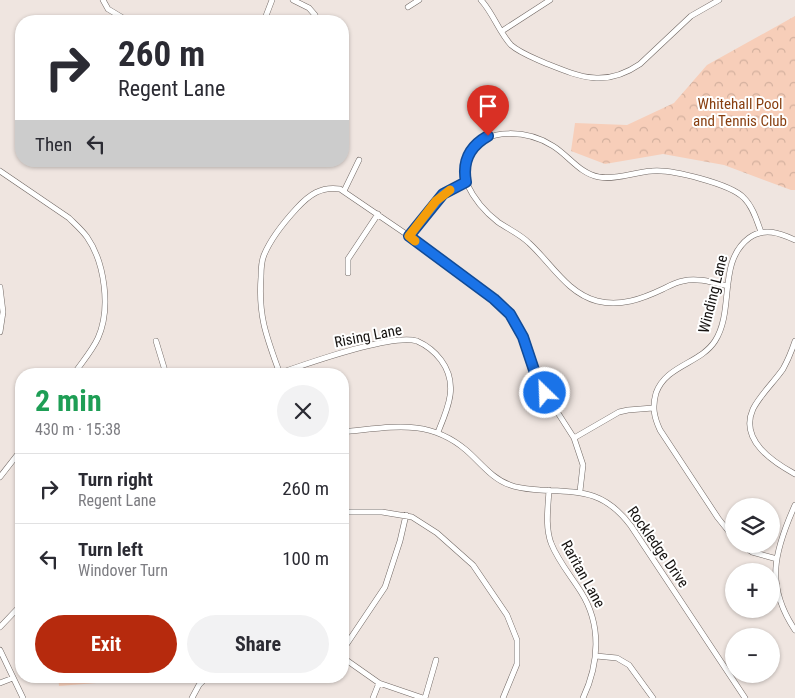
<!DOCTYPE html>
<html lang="en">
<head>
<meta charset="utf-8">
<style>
	body { margin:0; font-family:"Roboto Condensed",sans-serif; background:#f2f2f3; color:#2b2b33; height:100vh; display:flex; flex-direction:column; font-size:19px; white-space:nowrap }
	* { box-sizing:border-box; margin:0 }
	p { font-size:16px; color:#7c7c81 }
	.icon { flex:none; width:28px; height:28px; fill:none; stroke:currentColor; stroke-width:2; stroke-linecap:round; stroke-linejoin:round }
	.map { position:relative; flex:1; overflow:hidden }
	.sheet { position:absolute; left:15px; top:368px; width:334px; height:315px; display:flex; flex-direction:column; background:#fff; border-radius:20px; box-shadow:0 1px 4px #0004 }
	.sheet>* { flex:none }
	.guide { position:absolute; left:15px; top:15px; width:334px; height:152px; border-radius:20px; box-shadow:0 1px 4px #0004; background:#fff; color:#2b2b33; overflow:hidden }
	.tools { position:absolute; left:725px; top:498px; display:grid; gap:10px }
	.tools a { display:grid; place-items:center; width:55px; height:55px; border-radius:50%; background:#fff; box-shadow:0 1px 4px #0004; font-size:25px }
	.pin { position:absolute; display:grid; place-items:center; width:42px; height:42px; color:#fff; margin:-51px -21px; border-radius:50% 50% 50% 0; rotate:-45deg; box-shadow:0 0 5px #0007 }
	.pin .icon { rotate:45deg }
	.me { position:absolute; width:55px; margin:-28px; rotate:336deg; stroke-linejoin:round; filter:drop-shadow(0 0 4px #0008) }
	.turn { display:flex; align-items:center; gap:18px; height:105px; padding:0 20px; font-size:22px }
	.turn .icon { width:65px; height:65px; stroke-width:2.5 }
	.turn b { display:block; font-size:35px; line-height:42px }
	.then { display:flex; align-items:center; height:48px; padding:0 20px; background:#0003; gap:10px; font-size:19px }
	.round { display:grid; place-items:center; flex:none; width:52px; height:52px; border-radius:26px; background:#f2f2f3 }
	.summary { display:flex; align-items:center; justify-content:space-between; height:85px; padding:0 20px }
	h1 { font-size:30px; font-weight:700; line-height:38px; color:#1e9e55 }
	.button { display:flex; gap:10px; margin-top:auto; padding:10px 20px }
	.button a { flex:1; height:58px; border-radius:30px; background:#b62a0d; color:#fff; font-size:20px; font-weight:700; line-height:58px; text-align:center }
	.button a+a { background:#f2f2f3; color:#2b2b33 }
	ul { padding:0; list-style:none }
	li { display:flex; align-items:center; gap:15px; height:70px; padding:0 20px; border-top:1px solid #e1e1e2 }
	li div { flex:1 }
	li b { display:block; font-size:19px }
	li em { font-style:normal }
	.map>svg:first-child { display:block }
	.park { fill:url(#park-crowns) }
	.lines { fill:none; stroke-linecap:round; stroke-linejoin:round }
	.street-casing { stroke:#716864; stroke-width:6 }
	.street { stroke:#fff; stroke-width:5 }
	.route-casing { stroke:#114b97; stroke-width:12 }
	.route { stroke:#1a73e8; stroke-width:9 }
	.slow { stroke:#f59e0b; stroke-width:9 }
	.labels { text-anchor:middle; stroke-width:4; stroke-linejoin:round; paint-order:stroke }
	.park-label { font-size:15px; fill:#883f10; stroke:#fff }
	.street-label { font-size:15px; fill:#151210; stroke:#fff }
</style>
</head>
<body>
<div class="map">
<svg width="795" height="698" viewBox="0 0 795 698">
	<defs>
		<pattern id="park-crowns" width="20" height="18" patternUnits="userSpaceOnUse" patternTransform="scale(1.25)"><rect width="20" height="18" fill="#f7ceb9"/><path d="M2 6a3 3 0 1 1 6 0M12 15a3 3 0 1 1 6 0" fill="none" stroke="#d3b09e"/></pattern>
	</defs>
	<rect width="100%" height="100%" fill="#efe5e0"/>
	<path class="park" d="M795,16v174h-4l-67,-25 -61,-11 -58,10 -34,-13 4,-28 52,2 47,-22 33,-38z
		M58,676h81l-5,4 -75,6z"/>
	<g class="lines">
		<g class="street-casing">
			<path id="street" d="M103,0l5,9 20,12
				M293,0l16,8 6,7
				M481,0c12,13 18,32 30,45 9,8 23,13 34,18 35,14 60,25 95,1l51,-48 28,-16
				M408,7l11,-7
				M264,21l8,-21
				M502,31l48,-31
				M0,171l69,47c6,6 13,12 18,19 18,26 24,72 11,101 -6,13 -16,24 -24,36
				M344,191l15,-31
				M409,236l34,-42 23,-12
				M348,273v-14l30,-45
				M728,286c-13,-3 -31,-9 -45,-5 -7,1 -14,5 -20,8 -21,10 -43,18 -66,12 -30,-8 -46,-38 -68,-58 -9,-9 -21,-14 -31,-21 -13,-10 -24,-23 -31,-38 -5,-10 -3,-23 3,-32 18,-26 59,-21 83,-6 15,9 27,28 46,31 17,3 36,-5 53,-6 19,-2 79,13 92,27 9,9 13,23 17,34
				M0,287l3,25 -3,20
				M156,341l10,33
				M795,341c-3,9 -7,19 -12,28 -9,13 -23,26 -30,40 -14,31 20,53 42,65
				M280,373c26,-9 112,-40 137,-32 9,4 18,11 24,19 18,24 7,48 -3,72
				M280,374c-13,-36 -22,-57 -19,-97 0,-7 0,-15 3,-22 7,-17 21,-34 33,-47 12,-13 24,-22 43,-19l69,47 84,63 17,15 13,23 17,48 34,53 9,27 -3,26
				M342,432c47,-4 85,-15 124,18 14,12 26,29 44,35 10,4 20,4 30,5 41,2 64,0 91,36l114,172
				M574,438l45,-26 9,-2 25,-2
				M0,477l21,-27
				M549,490c-1,18 -4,36 2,53 7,18 20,33 30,49 21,33 18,72 2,106
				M795,505c-21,47 -30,80 0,125
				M342,512h40l30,5 25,16 36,32 34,50 10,25v24l-14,34
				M734,538l-16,-20 -58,-88c-6,-13 -8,-23 -4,-37 10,-28 44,-29 59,-52 20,-31 2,-79 34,-103 15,-11 31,-5 46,2
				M740,544l12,8 25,7
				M0,627l21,-22
				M0,650l23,48
				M342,651l43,-64 15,-46 6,-26
				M596,656l21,2 12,7 24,33
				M342,657l37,26 44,15
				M0,683l13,-5
				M192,698l7,-13 9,-9
				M373,698l6,-15
				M425,698l11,-38"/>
		</g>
		<use href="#street" class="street"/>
	</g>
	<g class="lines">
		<g class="route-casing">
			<path id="route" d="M488,136c-18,10 -26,25 -22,46l-23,12 -34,42 85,63 16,15 13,23 12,36 10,20"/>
		</g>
		<use href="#route" class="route"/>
		<path class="slow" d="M415,241l-6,-5 27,-35 14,-11"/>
	</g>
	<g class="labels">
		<g class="park-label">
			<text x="740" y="109">Whitehall Pool<tspan x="740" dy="17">and Tennis Club</tspan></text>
		</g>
		<g class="street-label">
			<text transform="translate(713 294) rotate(-76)" y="5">Winding Lane</text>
			<text transform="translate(368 336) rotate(-11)" y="5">Rising Lane</text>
			<text transform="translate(658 547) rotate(55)" y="5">Rockledge Drive</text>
			<text transform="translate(583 574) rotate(61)" y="5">Raritan Lane</text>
		</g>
	</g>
</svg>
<div class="tools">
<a><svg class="icon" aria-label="layers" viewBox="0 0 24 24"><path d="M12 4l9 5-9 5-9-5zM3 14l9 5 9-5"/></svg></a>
<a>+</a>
<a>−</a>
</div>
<div class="pin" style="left:488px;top:136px;background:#d93025"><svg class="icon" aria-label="arrive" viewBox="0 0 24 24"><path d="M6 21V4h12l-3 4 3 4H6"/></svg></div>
<svg class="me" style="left:545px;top:393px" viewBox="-20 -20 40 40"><circle r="17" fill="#1a73e8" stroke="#fff" stroke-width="3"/><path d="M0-11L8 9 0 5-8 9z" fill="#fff"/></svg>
<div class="guide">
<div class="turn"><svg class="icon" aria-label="right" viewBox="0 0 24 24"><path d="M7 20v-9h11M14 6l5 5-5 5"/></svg><div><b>260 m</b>Regent Lane</div></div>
<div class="then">Then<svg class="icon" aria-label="left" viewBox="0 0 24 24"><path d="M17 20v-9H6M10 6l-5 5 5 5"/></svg></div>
</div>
<section class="sheet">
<div class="summary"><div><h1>2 min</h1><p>430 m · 15:38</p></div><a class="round"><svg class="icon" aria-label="close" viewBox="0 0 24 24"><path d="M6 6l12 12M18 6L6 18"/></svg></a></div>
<ul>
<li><svg class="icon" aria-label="right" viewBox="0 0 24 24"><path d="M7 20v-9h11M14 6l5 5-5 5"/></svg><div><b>Turn right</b><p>Regent Lane</p></div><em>260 m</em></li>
<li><svg class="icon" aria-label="left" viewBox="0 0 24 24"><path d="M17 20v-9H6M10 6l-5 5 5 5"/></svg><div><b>Turn left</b><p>Windover Turn</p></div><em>100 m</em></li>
</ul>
<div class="button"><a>Exit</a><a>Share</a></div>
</section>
</div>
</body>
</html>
